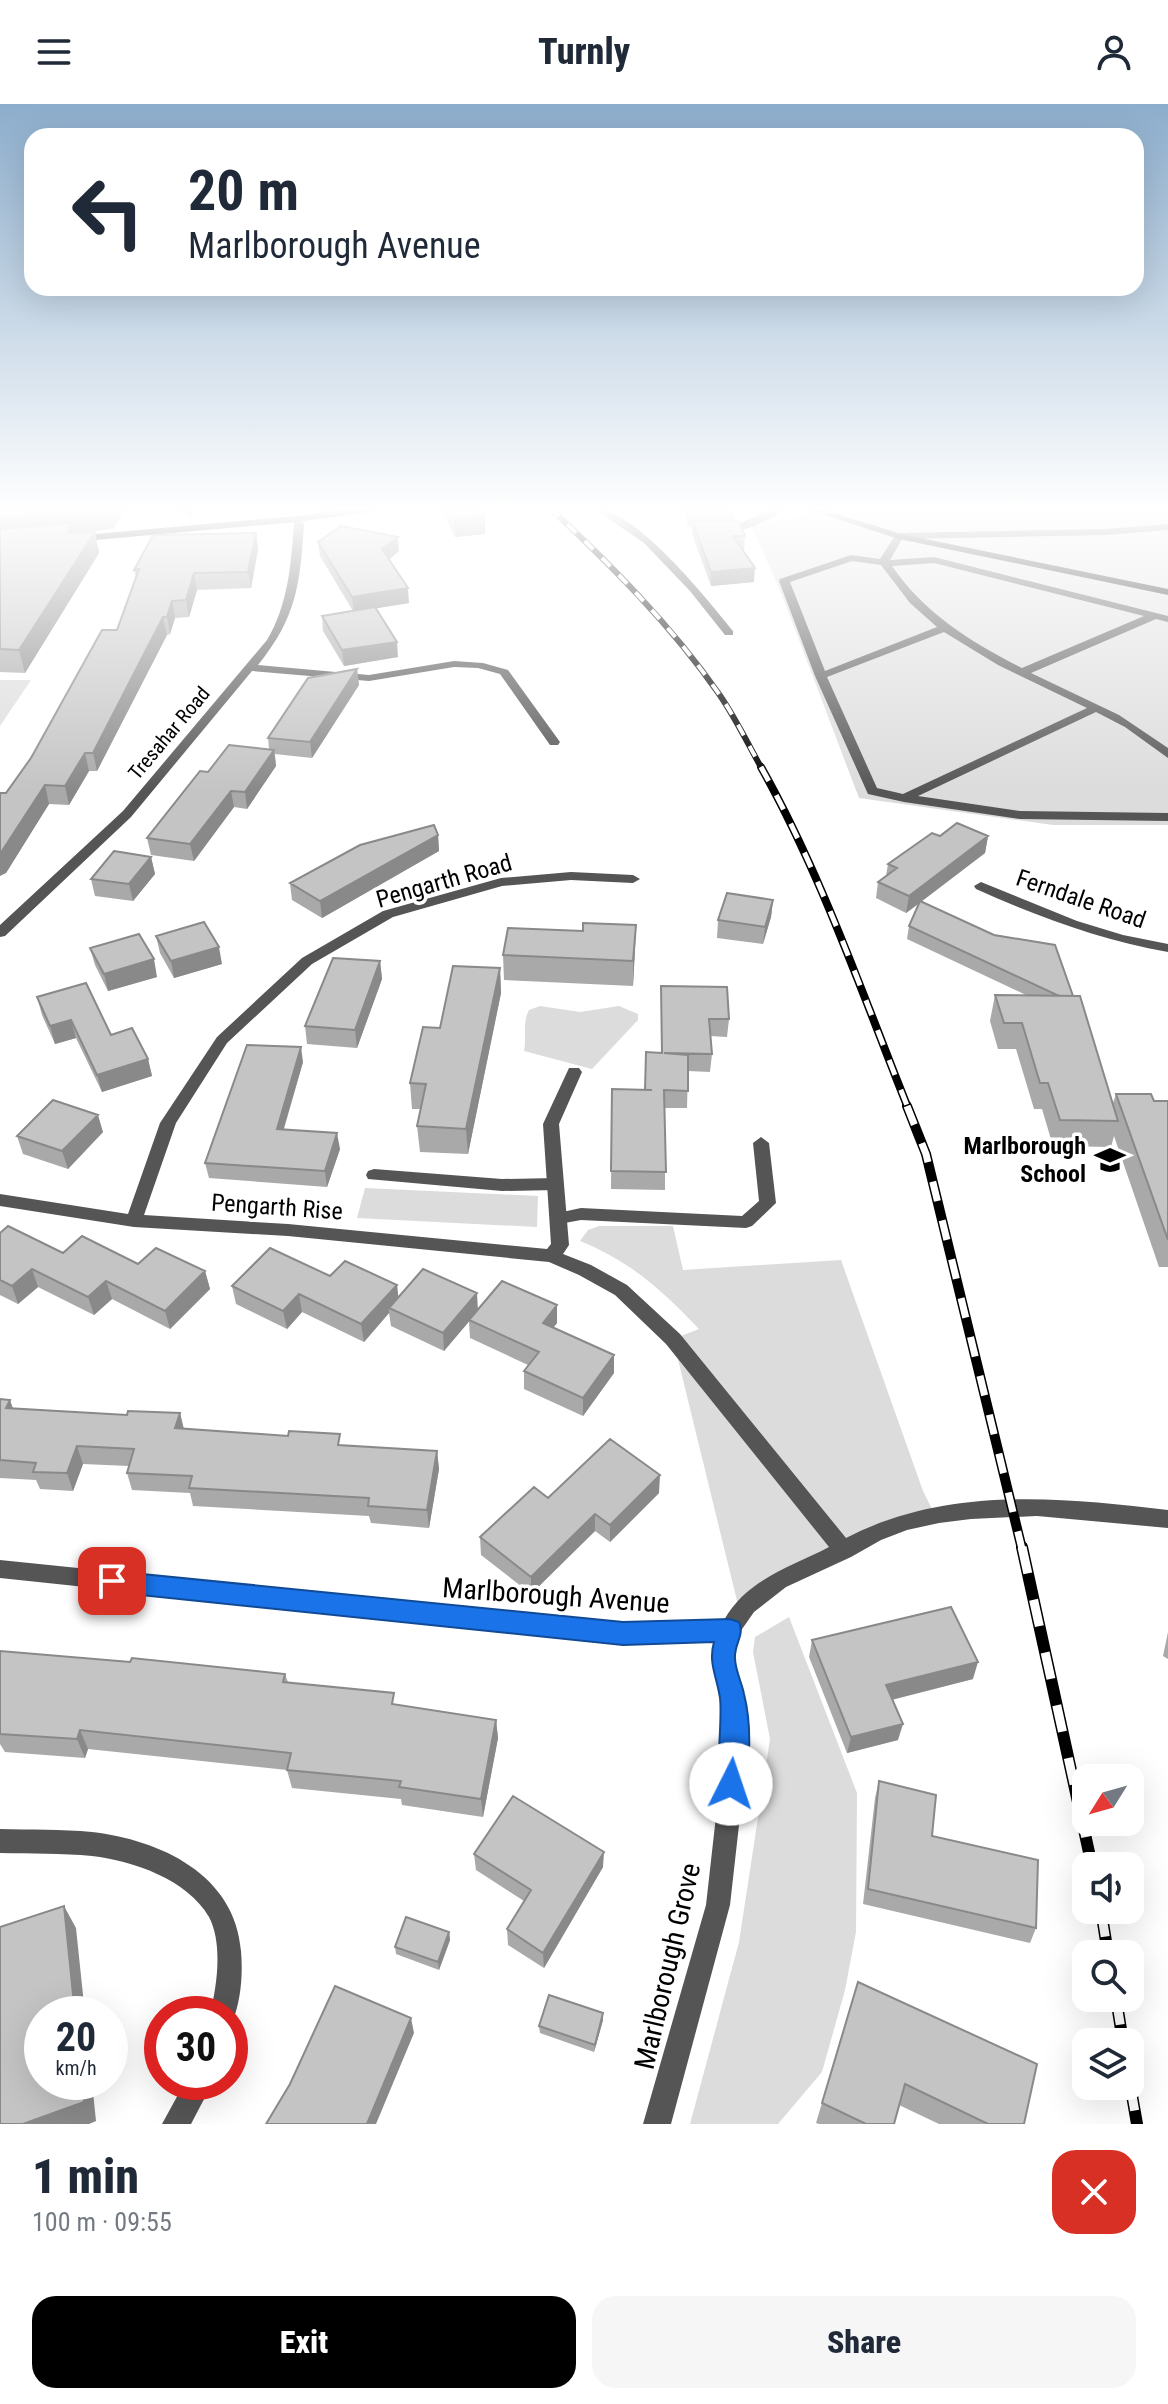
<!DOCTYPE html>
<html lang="en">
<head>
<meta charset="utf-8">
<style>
	body { margin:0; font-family:"Roboto Condensed",sans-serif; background:#f6f6f7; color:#1f2937; height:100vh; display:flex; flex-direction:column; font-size:30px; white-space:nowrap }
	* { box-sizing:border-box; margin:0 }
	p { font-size:26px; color:#747a83 }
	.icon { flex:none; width:44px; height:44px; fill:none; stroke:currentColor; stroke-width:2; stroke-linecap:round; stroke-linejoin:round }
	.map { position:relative; height:2020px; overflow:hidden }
	.details { display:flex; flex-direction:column; background:#fff; flex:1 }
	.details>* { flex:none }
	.guide { position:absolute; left:24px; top:24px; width:1120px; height:168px; border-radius:24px; box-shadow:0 8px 32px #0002; background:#fff; color:#1f2937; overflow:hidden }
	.needle { width:52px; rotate:233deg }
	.controls { position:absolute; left:1072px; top:1660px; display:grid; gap:16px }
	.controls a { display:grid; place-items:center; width:72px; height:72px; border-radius:16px; background:#fff; box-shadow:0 8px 32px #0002; font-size:40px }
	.speed { position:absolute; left:24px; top:1892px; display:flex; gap:16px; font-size:40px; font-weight:700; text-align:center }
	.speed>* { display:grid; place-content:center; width:104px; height:104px; border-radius:50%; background:#fff; box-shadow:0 8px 32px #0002; line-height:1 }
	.speed small { font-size:20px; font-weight:400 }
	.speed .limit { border:12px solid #d22; background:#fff; color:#111 }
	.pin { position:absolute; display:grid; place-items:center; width:68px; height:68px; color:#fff; margin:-34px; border-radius:16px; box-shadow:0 4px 12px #0006 }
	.me { position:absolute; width:88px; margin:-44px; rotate:4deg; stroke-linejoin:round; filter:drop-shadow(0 0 6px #0008) }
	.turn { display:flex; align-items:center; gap:28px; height:168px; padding:0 32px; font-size:36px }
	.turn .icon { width:104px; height:104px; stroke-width:2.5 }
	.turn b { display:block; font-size:56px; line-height:68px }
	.round { display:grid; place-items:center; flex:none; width:84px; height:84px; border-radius:24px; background:#f6f6f7 }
	.headline { display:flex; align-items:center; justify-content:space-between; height:136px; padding:0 32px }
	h1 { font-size:48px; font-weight:800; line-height:60px }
	.cta { display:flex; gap:16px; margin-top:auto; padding:16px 32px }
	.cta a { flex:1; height:92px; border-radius:24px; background:#000; color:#fff; font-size:32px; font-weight:800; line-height:92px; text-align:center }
	.cta a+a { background:#f6f6f7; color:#1f2937 }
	header { display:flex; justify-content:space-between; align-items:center; height:104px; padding:0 32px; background:#fff; font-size:36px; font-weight:800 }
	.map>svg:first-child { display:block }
	.green { fill:#dcdcdc }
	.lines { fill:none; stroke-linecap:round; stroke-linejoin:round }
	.lane { fill:#555; fill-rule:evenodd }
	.street { fill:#555; fill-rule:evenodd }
	.secondary { fill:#222; fill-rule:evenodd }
	.rail-far3-casing { stroke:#000; stroke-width:6 }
	.rail-far2-casing { stroke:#000; stroke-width:8 }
	.rail-far1-casing { stroke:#000; stroke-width:10 }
	.rail-casing { stroke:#000; stroke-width:12 }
	.rail-far3 { stroke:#fff; stroke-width:4; stroke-dasharray:12; stroke-linecap:butt }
	.rail-far2 { stroke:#fff; stroke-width:5; stroke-dasharray:16; stroke-linecap:butt }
	.rail-far1 { stroke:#fff; stroke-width:7; stroke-dasharray:20; stroke-linecap:butt }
	.rail { stroke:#fff; stroke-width:9; stroke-dasharray:27; stroke-linecap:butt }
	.wall { fill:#a9a9a9 }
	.shaded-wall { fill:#898989 }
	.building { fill:#c4c4c4; stroke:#898989; stroke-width:2 }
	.route { fill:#1a73e8; stroke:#114b97; stroke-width:2 }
	.labels { text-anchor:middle; stroke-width:7; stroke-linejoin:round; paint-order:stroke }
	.far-street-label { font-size:20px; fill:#000; stroke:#fff }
	.street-label { font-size:24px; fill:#000; stroke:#fff }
	.poi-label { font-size:24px; font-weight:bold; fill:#000; stroke:#fff; text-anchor:end }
	.near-street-label { font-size:28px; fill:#000; stroke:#fff }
</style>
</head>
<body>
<header><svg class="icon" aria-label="menu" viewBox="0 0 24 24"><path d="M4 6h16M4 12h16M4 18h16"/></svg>Turnly<svg class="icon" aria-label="person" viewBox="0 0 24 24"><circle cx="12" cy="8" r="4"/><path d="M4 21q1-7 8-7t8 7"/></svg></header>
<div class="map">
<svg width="1168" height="2020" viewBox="0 0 1168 2020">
	<rect width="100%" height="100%" fill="#fff"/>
	<path class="green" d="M808,404h360v317h-115l-194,-27 -79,-208 -29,-65 64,-12z
		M0,576h31l-31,46z
		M540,902l40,6 39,-6 19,8v6l-46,49 -68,-18c3,-14 -2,-28 5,-41z
		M365,1084l173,8 -1,31 -180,-9z
		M599,1122h74l10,44 158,-10 82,231 13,26 -31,4 -166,88 -66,-270 26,-10c-36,-38 -69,-68 -119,-88l8,-11z
		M789,1513l68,176 -1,139 -11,58 -23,82 -44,52h-88l49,-182 31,-203 -17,-87 2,-15z"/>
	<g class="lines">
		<path class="lane" d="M593,404c42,0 114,91 140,123v4h-8l-35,-44 -46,-48z
			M775,404h13c-16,11 -54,31 -72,21l5,-3h12z
			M1168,420v6l-62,5 -204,4 -12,21 44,-3 234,59v6l-12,-3 -125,54 88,42 49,33v10l-43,-31 -29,-15 -178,84 102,15 148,2v8l-148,-2 -116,-17 -36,-8 -53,-118 -36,-95 1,-2 71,-24 29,4 16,-25 3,-1 207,-4zM852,457l29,4 29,38 27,24 -112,44 -35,-89zM934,459l210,53 -122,52c-51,-26 -97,-54 -130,-102zM944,528l54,33 89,43 -184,86 -26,-6 -50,-111z
			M761,1033l8,6 7,60 -24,23 -6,2 -165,-8 -22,4 -6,-2 -3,-4 3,-4 28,-6 161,8 17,-15 -6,-58z
			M374,1065l128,10 54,-1 8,6 -8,6 -54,1 -134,-12 -2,-4 2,-4z"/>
		<path class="street" d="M315,404h11l9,7 -8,2z
			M293,413h6l5,7c-4,60 -7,93 -46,141l111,10 85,-14 29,2 25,7 52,72 -2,3h-8l-50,-71 -22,-6 -24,-1 -85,14 -117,-10 -121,146 -126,119 -5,1v-12l123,-114 144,-171c21,-35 24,-75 27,-116z
			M571,768l62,3 7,4 -7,4 -62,-3 -69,6 -109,31 -81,47 -85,79 -51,80 -32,92 144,9 259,25 4,-5 -8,-120 26,-56h10l3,4 -23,52 10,121 -6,9 28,11 36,20 53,49 166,204c100,-52 214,-41 322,-28v18l-131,-12 -66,3 -32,4 -32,7 -26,10 -30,17 -65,30 -32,25 -14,20 -7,25 11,41 3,56 -17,151 -59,219h-28l63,-219 17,-151 -1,-56 -11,-41 5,-17 -93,4 -623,-66v-18l623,64 101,-4c23,-41 65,-52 105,-73l-163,-203 -51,-49 -36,-20 -30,-13 -261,-26 -154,-9 -134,-21v-12l128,20 32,-91 57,-86 85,-79 81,-47 118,-33z
			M981,778l96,39 46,14 45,9v8c-67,-12 -130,-35 -192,-63l-2,-3z
			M0,1725c31,1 61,0 92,3 68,8 143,42 149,119 2,24 0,50 -9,72l-2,1v-10h-20c7,-28 13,-70 -1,-97 -22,-38 -76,-56 -117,-61 -30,-3 -61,-2 -92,-3z
			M185,1978h28l-22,42h-29z"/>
		<path class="secondary" d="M357,404h26l-5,3 -82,11 -223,20 -5,-3 5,-3 223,-20z
			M803,404h15l83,26 267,55v6l-269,-56z"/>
		<g class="rail-far3-casing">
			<path id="rail-far3" d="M550,404c61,57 121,117 169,186 16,23 29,50 43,75"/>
		</g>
		<g class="rail-far2-casing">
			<path id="rail-far2" d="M761,663c60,107 101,226 147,341"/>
		</g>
		<g class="rail-far1-casing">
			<path id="rail-far1" d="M907,1002l19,48 96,395"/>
		</g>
		<g class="rail-casing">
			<path id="rail" d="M1022,1443l70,319
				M1101,1806l7,44
				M1116,1894l7,44
				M1130,1980l7,40"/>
		</g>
		<use href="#rail-far3" class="rail-far3"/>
		<use href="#rail-far2" class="rail-far2"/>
		<use href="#rail-far1" class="rail-far1"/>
		<use href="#rail" class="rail"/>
	</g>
	<path class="wall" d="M0,404h126l-13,21 -24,2 6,1 4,21 -74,120 -25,-1z
		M173,404h18l2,11z
		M440,404h41l4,7v19l-30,3z
		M682,404h47l4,8 -1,4 13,16 -1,14h-1l11,32 -43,4 -19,-52v-8l-3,2z
		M256,429l2,16 -7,39 -54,2 -8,27 -14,1 -5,16 -3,1 -70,136h-8l-20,34 -20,-1 -43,69v-80l111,-163 19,-52 -2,-8z
		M318,438l81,9 -10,9 20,43 -33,5 22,49 -54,9 -21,-35 -1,-15 31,-5 -33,-55z
		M357,565l2,16 -47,73 -37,-4 1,12 -29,43 -13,-2 -40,54 -43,-6 -4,-17 61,-66 61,-23 -1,-11z
		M438,731l1,16 -117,67 -30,-18 -2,-17z
		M940,732h48l-3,17 -64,49 73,33 61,10 58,158 3,-9 38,7h14v166h-9l-45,-131 -3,11 -58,-1 -11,-37h-8l-18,-60h-18l-8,-28 5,-26h31l-119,-56 2,-13 11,-23 -14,10 -30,-15 2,-16 8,-6 2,-12z
		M151,753l4,17 -22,27 -38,-5 -4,-17z
		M773,796l-2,17 -8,27 -46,-6 1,-18z
		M636,821l-3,61 -129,-6 -1,-25 80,-24z
		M156,832l66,28 -48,14 -14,-25z
		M90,844l67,29 -49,14 -13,-26z
		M380,857l2,18 -25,69 -50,-4 -2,-18z
		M500,864l1,25 -33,161 -48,-2 -3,-26 4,-17h-9l-2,-26 30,-55z
		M661,882l68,33 -2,18 -17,-1 2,18 -2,18 -22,-1 -1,37h-22v82l-54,-1 1,-100 33,1 16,-37z
		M37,893l74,38 37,24 4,17 -50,16 -26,-54 -21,6 -13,-29z
		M303,958l-19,67 56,20 -13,38 -118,-9 -4,-15z
		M103,1028l-35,37 -45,-15 -6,-18z
		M0,1129l63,20 75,11 67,7 5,18 -40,40 -58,-30 -18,16 -56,-28 -20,17 -18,-9z
		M330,1172l67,9 1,12 159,26 -4,5 61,45 -31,43 -59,-27v-18l4,-6 -58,-27 -1,-17 -25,30 -53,-25 -2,-13 -25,29 -62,-30 -15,17 -51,-25 -4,-18z
		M0,1295l13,9 114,7 53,-2 4,16 158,16 95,6 2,18 -10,59 -58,-5 -2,-7 -176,-10 -3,-13 -58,-3 -5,-17 2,-7 -46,-2 -10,27 -33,-2 -4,-9 -36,-2z
		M659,1389l-49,49 -15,-11 -64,63 -50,-39 -1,-18 68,-39z
		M1168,1528v27l-5,-3z
		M812,1536l161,39 -81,21 6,40 -51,13 -38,-96z
		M0,1547l285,23 3,8 108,23 100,15 2,18 -15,79 -81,-12 -1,-6 -109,-11 -5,-18 -199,-21 -3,9 -80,-6 -5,-8z
		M879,1677l53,55 104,92 -6,15 -167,-39 12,-106z
		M474,1750l129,13 -59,101 -36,-23 -1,-16 17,-28 -48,-31z
		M449,1828l1,8 -11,30 -43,-16 -1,-7z
		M858,1878l166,142h-85l-40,-19 -5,19h-75l-3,-1z
		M603,1909v7l-9,32 -54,-19 -1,-7z"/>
	<path class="shaded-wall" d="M109,404h17l-13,21 -24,2 2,7 4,-6 4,21 -74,120 -6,-23 -19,-110v-22z
		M485,411v19l-30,3 -1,-19z
		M256,429l2,16 -7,39 -3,-16z
		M398,433l1,14 -16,13 -1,-15z
		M755,464l-1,14 -43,4v-14z
		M194,469l3,17 -8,27 -3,-17z
		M408,484l1,15 -55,9 -2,-15z
		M172,497l3,17 -5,16 -3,-17z
		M163,513l4,18 -70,136 -4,-18z
		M397,538l1,15 -54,9 -2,-16z
		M357,565l2,16 -47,73 -2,-16z
		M274,646l2,16 -29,43 -2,-17z
		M85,649l4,18 -20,34 -4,-19z
		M45,681l4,19 -43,69 -6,3v-22z
		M231,687l3,16 -40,54 -4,-17z
		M438,731l1,16 -117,67 -2,-17z
		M988,732l-3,17 -79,60 3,-17z
		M151,753l4,17 -22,27 -4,-17z
		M773,796l-2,17 -8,27 2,-17z
		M636,821l-1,25 -2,36v-25z
		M219,843l3,17 -48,14 -3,-17z
		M154,855l3,18 -49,14 -4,-17z
		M380,857l2,18 -25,69 -2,-18z
		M500,864l1,25 -33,161 -2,-25z
		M71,916l5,18 -21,6 -5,-18z
		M301,943l2,15 -24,82 -2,-15z
		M148,955l4,17 -50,16 -5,-17z
		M98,1011l5,17 -35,37 -6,-18z
		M337,1029l3,16 -13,38 -2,-16z
		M32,1165l6,18 -20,17 -6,-18z
		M205,1167l5,18 -40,40 -5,-18z
		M106,1177l6,18 -18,16 -6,-18z
		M397,1181l2,18 -10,5v5l-25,29 -3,-18z
		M477,1189l1,18 -34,40 -1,-18z
		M299,1190l3,18 -15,17 -4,-18z
		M557,1201v18l-14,18v-18z
		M614,1251v18l-31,43v-18z
		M10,1296l6,17 -10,-9z
		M180,1309l4,18 -9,-3z
		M77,1342l6,18 -10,27 -6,-18z
		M437,1347l2,18 -10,59 -2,-18z
		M660,1371l-1,18 -49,49v-17z
		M595,1410v17l-64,63v-17z
		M978,1558l-5,17 -91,23 4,-17z
		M496,1616l2,18 -15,79 -2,-18z
		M903,1620l-5,16 -51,13 4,-16z
		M80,1626l8,19 -3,9 -8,-19z
		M604,1748l-1,15 -59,101 -1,-15z
		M64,1802l12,22 9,86h-10z
		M449,1828l1,8 -11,30 -1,-8z
		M603,1909v7l-9,32 1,-7z
		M411,1914l3,15 -38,91h-9z
		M82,1978h10l4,39 -7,3h-66z"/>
	<path class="building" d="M0,404h109l-109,10z
		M448,404h33l4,7 -31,3z
		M685,404h44l4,8 -37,1 -6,3z
		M692,416h46l7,16h-12l22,32 -44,4z
		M87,418l-19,5 1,6 26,-1 -76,118 -19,-1v-120z
		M341,422l57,11 -16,12 26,39 -56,9 -34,-55z
		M256,429l-8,39 -54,1 -8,27 -14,1 -5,16h-4l-70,136h-8l-20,33 -20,-1 -45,69v-61h6l25,-35 71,-128h15l22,-61 -5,1 19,-35z
		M375,503l22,35 -55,8 -20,-34z
		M357,565l-47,73 -42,-4 40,-60z
		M229,641l45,5 -29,42 -14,-1 -41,53 -43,-6 53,-67 8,1z
		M957,719l31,13 -79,60 -31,-14 19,-14 -9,-4 44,-31 8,3z
		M434,721l4,10 -118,66 -30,-18 70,-38z
		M114,747l37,6 -22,27 -38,-5z
		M727,789l46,7 -8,27 -47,-7z
		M920,797l74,34 61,10 18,51h-14l-150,-70z
		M204,818l15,25 -48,14 -15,-25z
		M583,819l53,2 -3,36 -130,-6 5,-27 75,3z
		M139,830l15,25 -50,15 -14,-26z
		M333,854l47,3 -25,69 -50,-4z
		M453,862l47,2 -34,161 -49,-3 9,-42 -16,-1 13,-56 17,1z
		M86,879l25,52 21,-7 16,31 -51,16 -26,-55 -21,6 -13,-29z
		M661,882l66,1 2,32h-20l3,35 -48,-1 24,2v36l-24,-1 2,82 -55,-1 1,-82 40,1h-7l1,-38 16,1z
		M995,891l85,1 38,125 -58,-1 -12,-37h-8l-18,-60h-18z
		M247,941l54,2 -24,82 60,4 -12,38 -120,-8z
		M1116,990h35l3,7h14v139z
		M53,996l45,15 -36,36 -45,-15z
		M8,1122l55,27 19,-17 56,28 18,-16 49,23 -40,40 -59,-30 -18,16 -56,-28 -20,17 -12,-6v-47z
		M270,1144l60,28 15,-15 52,24 -36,39 -62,-30 -16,17 -51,-25z
		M423,1165l54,24 -34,40 -54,-25z
		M502,1177l55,24 -14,18 71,32 -31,43 -59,-27 15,-19 -70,-32z
		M0,1295l10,1 -4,8 121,7 1,-4 52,2 -5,15 113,8 1,-5 51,3 -2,11 99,6 -10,59 -59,-4 1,-8 -180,-10 3,-12 -65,-3 7,-24 -57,-3 -10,27 -34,-1 3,-9 -36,-3z
		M610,1335l50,36 -50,50 -15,-11 -64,63 -51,-40 54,-50 14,11z
		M951,1503l27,55 -92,23 17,39 -52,13 -39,-97z
		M0,1547l130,11 2,-4 153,16 -2,8 111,11 -2,11 104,16 -15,79 -82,-12 2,-6 -114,-11 4,-17 -211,-23 -3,9 -77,-5z
		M879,1677l57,14 -4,41 106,24 -2,68 -168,-39z
		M513,1692l91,56 -61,101 -36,-24 24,-39 -57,-36z
		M64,1802l11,108h-33v68h40l2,20 -61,22h-23v-197z
		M406,1813l43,15 -11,30 -43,-15z
		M858,1878l179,82 -13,60h-36l-83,-40 -11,40h-28l-44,-21z
		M335,1882l76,32 -44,106h-101l24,-40z
		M549,1891l54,18 -8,32 -56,-19z"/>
	<linearGradient id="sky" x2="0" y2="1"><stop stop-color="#8cadcc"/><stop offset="0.59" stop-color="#fff"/><stop offset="1" stop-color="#fff" stop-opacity="0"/></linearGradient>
	<rect width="1168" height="687" fill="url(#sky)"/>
	<path class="route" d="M112,1467l511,51 107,-3 9,3c6,13 -5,22 -4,36 0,12 7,25 9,36 7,28 8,72 -3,99l-10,4 -9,-4c-8,-17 1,-71 -2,-95 -3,-21 -12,-35 -6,-56l-91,3 -511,-53 -8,-3 -4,-8 4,-7z"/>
	<defs>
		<g id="school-bare" transform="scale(2.4)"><path d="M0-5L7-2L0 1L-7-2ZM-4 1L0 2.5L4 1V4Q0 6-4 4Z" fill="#000" stroke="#fff" stroke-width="2.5" paint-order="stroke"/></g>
	</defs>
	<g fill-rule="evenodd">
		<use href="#school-bare" x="1110" y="1056"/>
	</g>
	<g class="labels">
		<g class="far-street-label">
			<text transform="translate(169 629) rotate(-50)" y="7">Tresahar Road</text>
		</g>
		<g class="street-label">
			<text transform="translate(444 777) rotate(-16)" y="8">Pengarth Road</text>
			<text transform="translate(1081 795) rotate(19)" y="8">Ferndale Road</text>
			<text transform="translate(277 1103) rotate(4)" y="8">Pengarth Rise</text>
		</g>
		<g class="poi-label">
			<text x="1086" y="1050">Marlborough<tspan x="1086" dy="28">School</tspan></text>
		</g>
		<g class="near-street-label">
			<text transform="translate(556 1491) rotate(4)" y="10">Marlborough Avenue</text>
			<text transform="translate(667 1862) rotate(-77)" y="10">Marlborough Grove</text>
		</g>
	</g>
</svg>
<div class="controls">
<a><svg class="needle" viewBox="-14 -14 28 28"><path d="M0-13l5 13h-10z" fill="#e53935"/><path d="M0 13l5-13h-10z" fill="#747a83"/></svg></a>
<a><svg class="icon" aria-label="sound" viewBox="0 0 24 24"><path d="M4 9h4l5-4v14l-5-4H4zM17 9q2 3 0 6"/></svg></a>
<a><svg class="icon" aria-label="search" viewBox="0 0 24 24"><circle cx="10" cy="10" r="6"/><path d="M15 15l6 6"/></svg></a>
<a><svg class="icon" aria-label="layers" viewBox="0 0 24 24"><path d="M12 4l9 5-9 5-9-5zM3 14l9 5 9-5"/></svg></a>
</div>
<div class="speed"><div>20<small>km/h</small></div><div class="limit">30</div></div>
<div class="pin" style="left:112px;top:1477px;background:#d93025"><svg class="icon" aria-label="arrive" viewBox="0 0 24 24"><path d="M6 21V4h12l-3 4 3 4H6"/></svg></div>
<svg class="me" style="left:731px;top:1680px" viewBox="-20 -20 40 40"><circle r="19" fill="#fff"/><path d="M0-13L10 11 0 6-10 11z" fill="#1a73e8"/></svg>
<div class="guide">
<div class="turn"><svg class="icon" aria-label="left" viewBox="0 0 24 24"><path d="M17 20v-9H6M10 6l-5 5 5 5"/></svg><div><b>20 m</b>Marlborough Avenue</div></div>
</div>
</div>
<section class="details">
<div class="headline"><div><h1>1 min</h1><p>100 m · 09:55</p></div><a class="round" style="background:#d93025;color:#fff"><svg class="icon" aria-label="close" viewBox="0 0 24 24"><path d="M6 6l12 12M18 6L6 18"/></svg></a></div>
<div class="cta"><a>Exit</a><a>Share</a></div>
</section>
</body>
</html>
